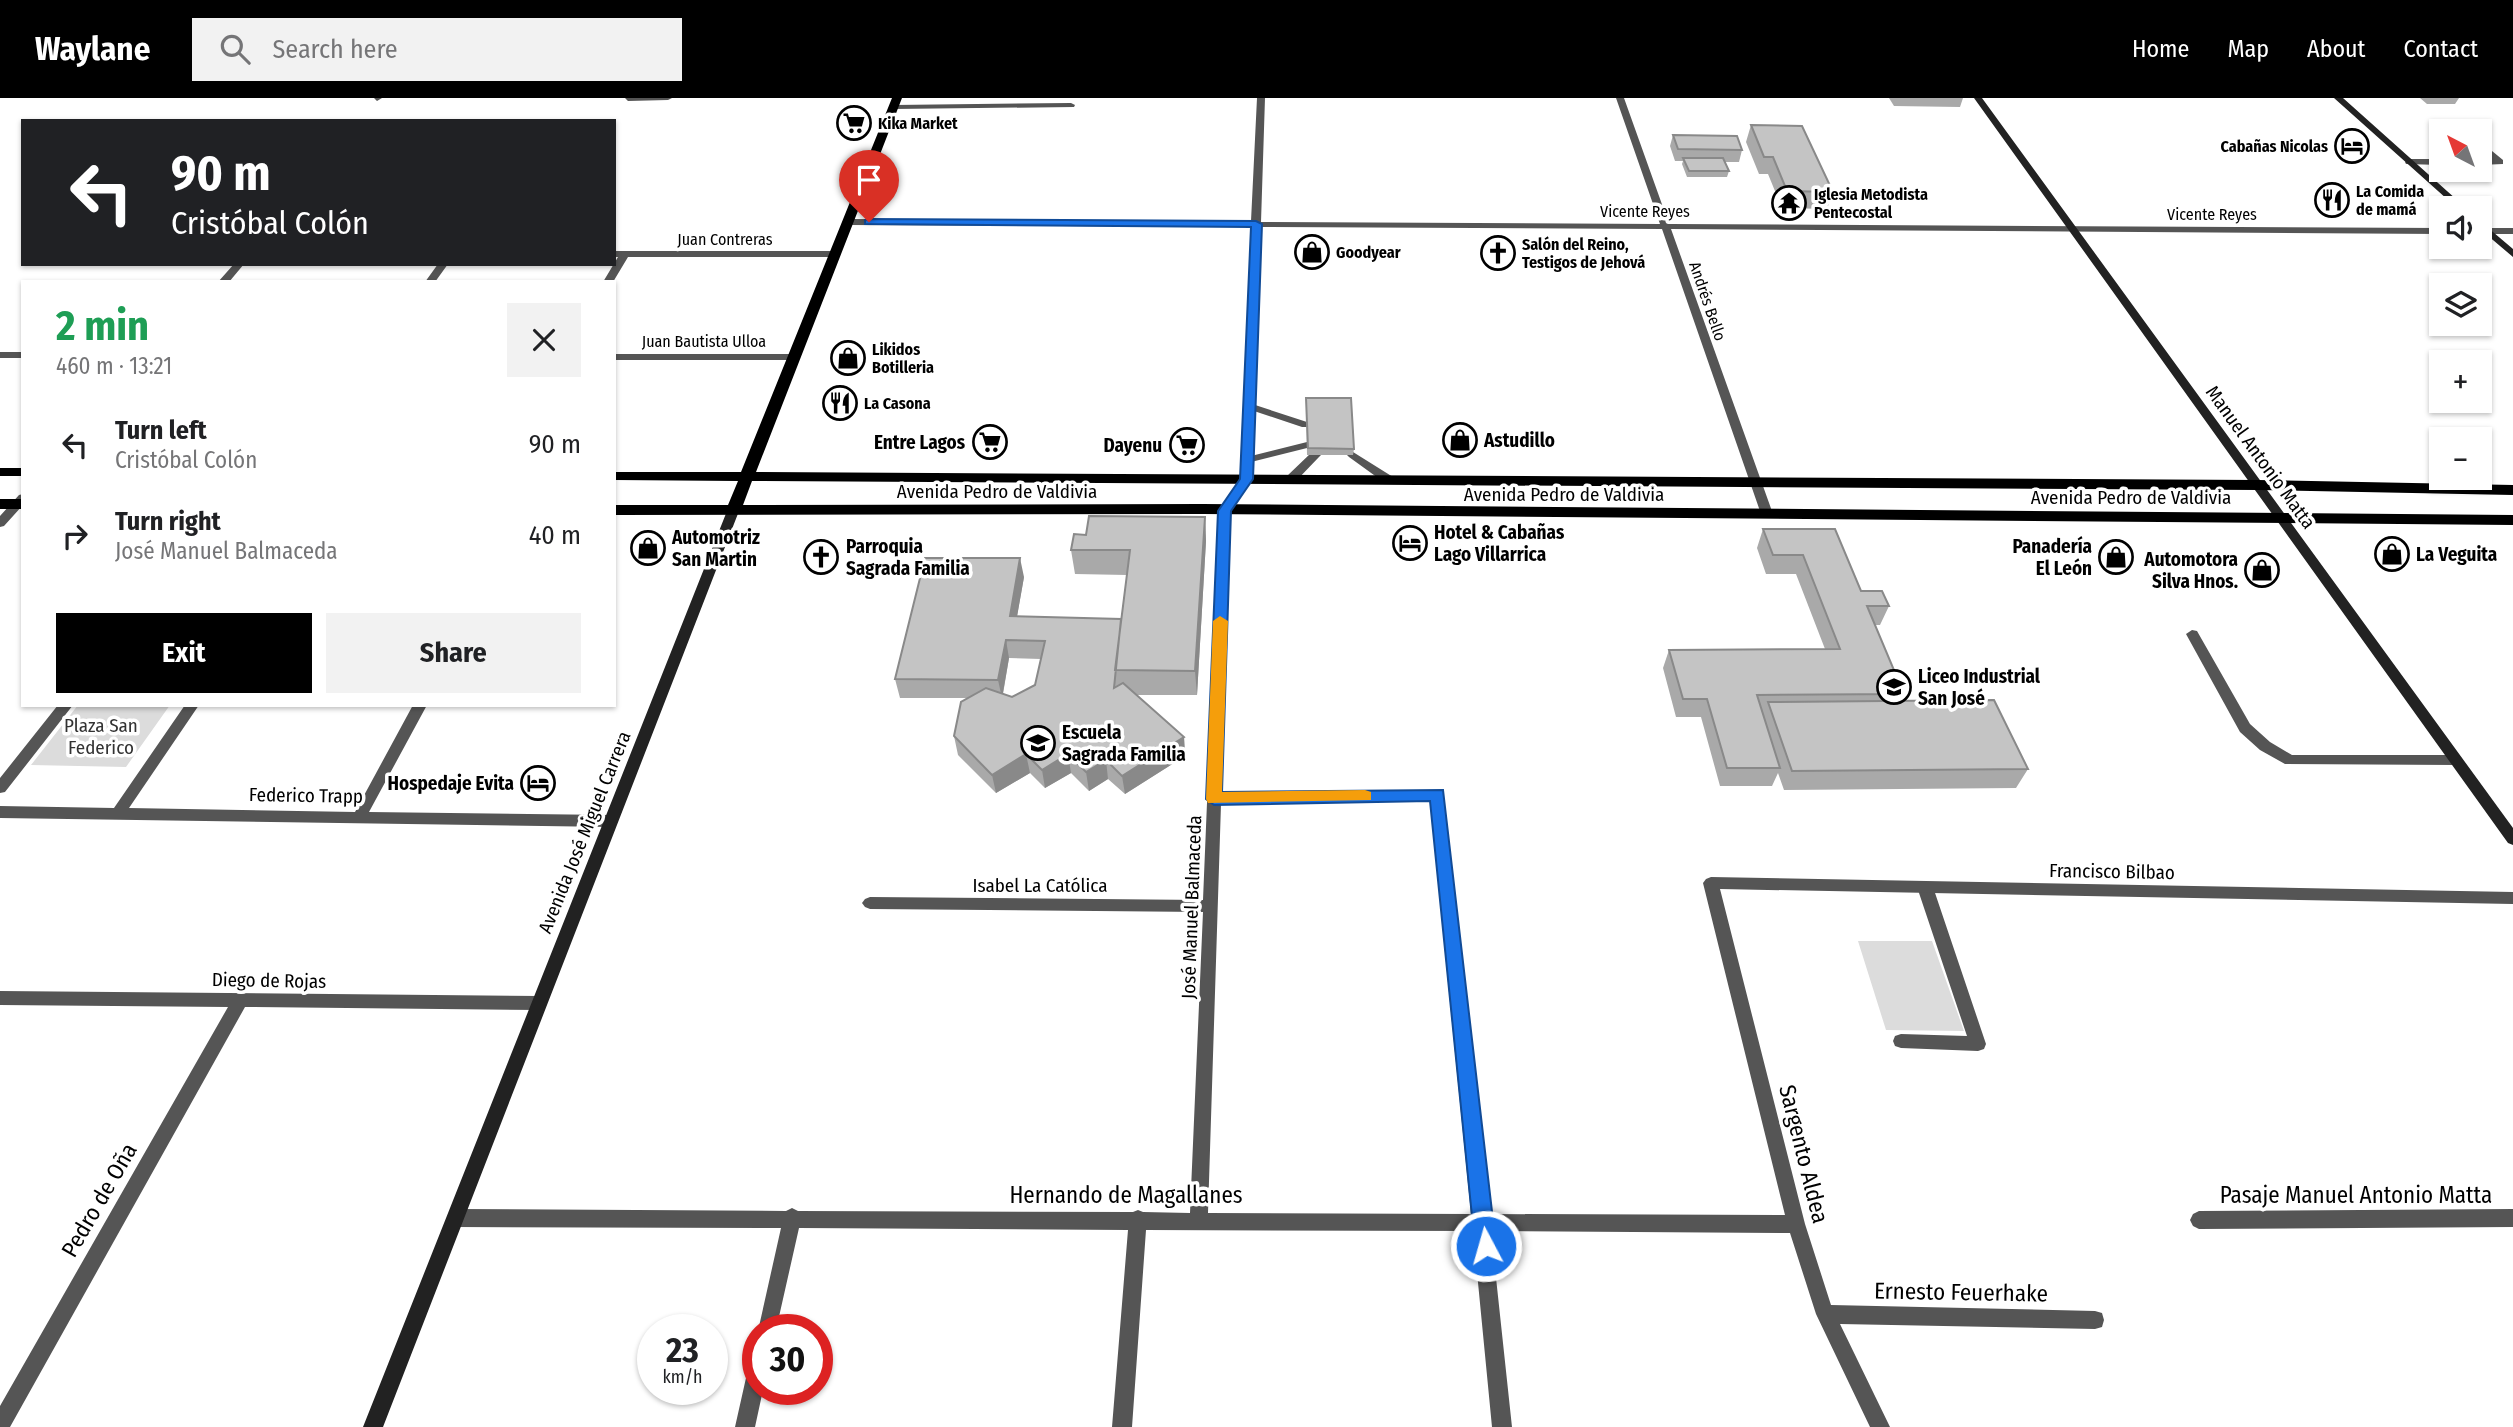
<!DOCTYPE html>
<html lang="en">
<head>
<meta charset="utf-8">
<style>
	body { margin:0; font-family:"Fira Sans Condensed",sans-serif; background:#f2f2f2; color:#202124; height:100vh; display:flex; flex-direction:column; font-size:26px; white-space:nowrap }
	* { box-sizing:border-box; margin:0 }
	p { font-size:23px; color:#757577 }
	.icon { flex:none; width:38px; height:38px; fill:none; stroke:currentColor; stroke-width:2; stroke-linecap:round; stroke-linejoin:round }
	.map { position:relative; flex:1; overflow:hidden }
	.drawer { position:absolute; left:21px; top:182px; width:595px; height:427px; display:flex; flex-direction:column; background:#fff; border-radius:0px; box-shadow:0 2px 5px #0004 }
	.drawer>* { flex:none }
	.guide { position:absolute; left:21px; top:21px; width:595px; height:147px; border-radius:0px; box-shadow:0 2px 5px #0004; background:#202124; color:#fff; overflow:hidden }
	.needle { width:46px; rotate:319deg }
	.tools { position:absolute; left:2429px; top:21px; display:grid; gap:14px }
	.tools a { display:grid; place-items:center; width:63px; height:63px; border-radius:0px; background:#fff; box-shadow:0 2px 5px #0004; font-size:35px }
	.speed { position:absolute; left:637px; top:1216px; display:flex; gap:14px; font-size:35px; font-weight:700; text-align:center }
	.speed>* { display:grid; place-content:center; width:91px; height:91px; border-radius:50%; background:#fff; box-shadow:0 2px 5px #0004; line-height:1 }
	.speed small { font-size:18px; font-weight:400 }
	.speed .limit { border:10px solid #d22; background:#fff; color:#111 }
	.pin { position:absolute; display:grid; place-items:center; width:60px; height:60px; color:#fff; margin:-72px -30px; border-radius:50% 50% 50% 0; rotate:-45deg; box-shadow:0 0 7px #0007 }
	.pin .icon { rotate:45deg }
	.me { position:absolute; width:77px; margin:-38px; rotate:354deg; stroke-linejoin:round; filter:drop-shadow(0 0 5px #0008) }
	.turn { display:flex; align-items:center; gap:24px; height:147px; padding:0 35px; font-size:32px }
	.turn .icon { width:91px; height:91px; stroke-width:2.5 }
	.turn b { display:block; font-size:49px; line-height:60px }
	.round { display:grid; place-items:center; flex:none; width:74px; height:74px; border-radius:0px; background:#f2f2f2 }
	.headline { display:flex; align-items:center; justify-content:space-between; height:119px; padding:0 35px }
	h1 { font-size:42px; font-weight:700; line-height:52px; color:#1e9e55 }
	.button { display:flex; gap:14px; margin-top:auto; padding:14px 35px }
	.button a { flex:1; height:80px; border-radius:0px; background:#000; color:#fff; font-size:28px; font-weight:700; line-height:80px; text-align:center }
	.button a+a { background:#f2f2f2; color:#202124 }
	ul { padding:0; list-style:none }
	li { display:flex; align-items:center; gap:21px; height:91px; padding:0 35px }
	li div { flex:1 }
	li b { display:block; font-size:26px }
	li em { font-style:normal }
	header { display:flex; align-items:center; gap:42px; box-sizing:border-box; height:98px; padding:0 35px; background:#000; color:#fff }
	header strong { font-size:33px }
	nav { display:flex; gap:38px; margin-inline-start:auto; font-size:24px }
	.search { width:490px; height:63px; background:#f2f2f2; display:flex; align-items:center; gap:18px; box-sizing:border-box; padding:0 24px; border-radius:0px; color:#757577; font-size:26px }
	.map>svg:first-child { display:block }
	.green { fill:#dcdcdc }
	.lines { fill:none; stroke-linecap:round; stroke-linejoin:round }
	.lane { fill:#555; fill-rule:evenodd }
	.street { fill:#555; fill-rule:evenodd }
	.secondary { fill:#222; fill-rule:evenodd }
	.primary { fill:#000; fill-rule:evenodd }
	.wall { fill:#a9a9a9; fill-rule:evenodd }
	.shaded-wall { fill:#898989 }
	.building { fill:#c4c4c4; stroke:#898989; stroke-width:2 }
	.route { fill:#1a73e8; stroke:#114b97; stroke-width:2 }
	.slow { fill:#f59e0b }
	.labels { text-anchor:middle; stroke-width:7; stroke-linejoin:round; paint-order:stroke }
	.far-poi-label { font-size:16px; font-weight:bold; fill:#000; stroke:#fff; text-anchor:start }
	.far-street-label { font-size:16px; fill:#000; stroke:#fff }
	.poi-label { font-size:19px; font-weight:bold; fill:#000; stroke:#fff; text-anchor:start }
	.street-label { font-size:19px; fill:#000; stroke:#fff }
	.park-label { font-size:19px; fill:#333; stroke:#fff }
	.near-street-label { font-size:23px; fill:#000; stroke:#fff }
</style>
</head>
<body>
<header>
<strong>Waylane</strong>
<div class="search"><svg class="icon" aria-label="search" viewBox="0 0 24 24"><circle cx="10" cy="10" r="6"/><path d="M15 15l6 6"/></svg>Search here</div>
<nav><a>Home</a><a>Map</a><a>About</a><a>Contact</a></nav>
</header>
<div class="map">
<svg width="2513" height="1329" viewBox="0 0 2513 1329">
	<rect width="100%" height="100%" fill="#fff"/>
	<path class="green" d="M78,607h92l-44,62 -95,-2z
		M1858,843h74l32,90 -78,-1z"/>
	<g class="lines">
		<path class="lane" d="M374,0h8l-5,3z
			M625,0h47l-4,2 -40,1z
			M1071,5l4,2 -1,2 -180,2 -4,-2 4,-2z
			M2481,44l22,18v4l-23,1v-6h12l-12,-11z
			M2409,61h32v6l-35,-1 -1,-2z
			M1249,305l61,20 2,2 -2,2h-8l-57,-19 -1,-2z
			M1307,344l4,1v4l-64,16 -6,-3 2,-2z
			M1315,354l6,3 -2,2 -24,25h-8v-6l24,-23z
			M1353,354l40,25v6h-8l-36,-26 -2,-2z
			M2192,532l5,1 53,93 20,18 22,13h164l7,5 -7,5 -171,-1 -25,-14 -20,-18 -54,-98z
			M1925,783l5,2 3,4 53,157 -2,5 -6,2 -77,-3 -6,-2 -2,-5 2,-5 6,-2 66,2 -50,-149 3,-4z"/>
		<path class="street" d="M1257,0h8l-4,124 399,2 -44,-126h8l45,126 772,4v6l-770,-5 102,285 -6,4 -6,-4 -99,-285 -401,-2 -9,252 -21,32 -9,282 220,-2 47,423 296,1 -82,-332 3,-4 5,-2 802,15v12l-793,-15 85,335 26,81 264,6 7,2 2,7 -2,7 -7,2 -255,-5 50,103h-20l-54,-113 -26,-81 -299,-2 21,196h-20l-19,-196 -327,-1 -14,197h-20l16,-197 -329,-2 -23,102 -18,1 23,-103 -325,-1 -6,-3 -3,-6 3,-6 6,-3 330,2 6,-3 6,3 335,1 5,-2 5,2 47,1 13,-301 -333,-3 -5,-2 -3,-4 3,-4 5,-2 333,3 16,-389 21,-32 11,-252 -403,-2 -5,-3 5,-3 403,2zM1430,703l41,413 -263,-1 13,-409z
			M2480,130h33v6h-33z
			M614,153h221l5,3 -5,3h-207l-15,25h-10l15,-25h-4z
			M234,166h10l-15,18h-11z
			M438,166h10l-13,18h-10z
			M0,254h23v6h-23z
			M614,256h180l5,3 -5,3h-180z
			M23,396v11l-19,21 -4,1v-11l19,-21z
			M58,607h15l-68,87 -5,1v-15z
			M185,607h14l-70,103 226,4 58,-107h14l-58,107 242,3 5,2 2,4 -2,4 -5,2 -611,-9v-12l114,2z
			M0,893l539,5 6,2 2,5 -2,5 -6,2 -294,-3 -235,420h-10v-21l228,-399 -228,-2z
			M2513,1111v18l-314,2 -6,-3 -3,-6 3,-6 6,-3z
			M758,1261v31h5l-8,37h-20l13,-58 3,-7z"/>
		<path class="secondary" d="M1974,0h8l531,730v17l-5,-2z
			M2334,0h9l123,110h-9z
			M2480,123l33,28v8l-33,-28z
			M733,409l6,4 -356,916h-20l364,-916z"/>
		<path class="primary" d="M892,0h10l-146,374 1502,8 255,5v10l-255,-5 -1506,-9 -9,24 459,-1 1311,11v10l-1311,-11 -588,1v-10h114l10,-24 -124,-1v-8h127z
			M0,370h23v8h-23z
			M0,401h23v10h-23z"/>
	</g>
	<path class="wall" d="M1889,0h74l-3,9 -66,-1z
		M2420,0h39l-4,6h-28z
		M1751,27l82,67 -6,17 -45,-1 -14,-34h-9l-13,-32z
		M1673,37l69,15 -3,12h-14l4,9 -2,6h-40l-5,-13 1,-3h-8l-5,-15z
		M1306,300l48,51 -1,6h-46z
		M1205,419l1,24 -9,154h-61l48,42 1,19 -60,38 -17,-15 -19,12 -18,-18 -26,15 -15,-15 -34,20 -38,-38 -4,-19 14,-38h-68l-5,-19 129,-102 -7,39 104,3 6,-44 -52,-1 -4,-24 15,-15zM1009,560l32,1 -6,26 -23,12 -9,-3z
		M1763,431l98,62 28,15 -9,19h-5l29,69 -4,7 128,68 -12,19 -232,2 -6,-17 -6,13h-52l-19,-69h-25l-13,-49 6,-18 156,-1 -29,-75h-30l-9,-26z"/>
	<path class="shaded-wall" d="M1205,419l1,24 -9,154 -2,-24z
		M1020,460l4,19 -10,57 -4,-18z
		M1006,542l3,18 -7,40 -4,-18z
		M1184,639l1,19 -60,38 -3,-18z
		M1026,656l4,19 -34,20 -4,-18z
		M1068,656l3,19 -26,15 -3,-18z
		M1106,662l2,19 -19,12 -3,-19z"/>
	<path class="building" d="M1751,27l51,1 31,66 -46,-1 -14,-34h-9z
		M1673,37l64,1 5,14 -64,-1z
		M1683,60h40l6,13h-40z
		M1306,300h45l3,51 -46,-1z
		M1089,418l116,1 -10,154 -80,-1 15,-120h-59l3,-16 12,1z
		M1763,431h72l26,62h21l7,15h-22l37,88 -147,1 23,73h-53l-20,-69h-24l-14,-49 171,-1 -37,-94h-30z
		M925,460h95l-10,58 111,3 -7,69 9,-5 61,54 -62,39 -16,-16 -20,12 -18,-18 -26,16 -16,-16 -34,21 -38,-39 7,-34 25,-14 26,9 23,-12 10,-44 -39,-1 -8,40 -103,-1z
		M1994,602l34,69 -236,2 -24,-69z"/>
	<path class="route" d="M869,121l387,2 6,3 -9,255 -22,32 -9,281 221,-2 53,456 -3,8 -7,3 -8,-3 -3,-8 -45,-445 -216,4 -8,-6 12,-288 22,-32 11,-252 -386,-3v-4z"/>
	<path class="slow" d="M1220,518l8,5 -6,171 143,-2 6,2v8l-163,3 -2,-4 7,-178z"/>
	<defs>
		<g id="supermarket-ring" transform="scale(1.75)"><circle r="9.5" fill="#fff" stroke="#000" stroke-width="1.5"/><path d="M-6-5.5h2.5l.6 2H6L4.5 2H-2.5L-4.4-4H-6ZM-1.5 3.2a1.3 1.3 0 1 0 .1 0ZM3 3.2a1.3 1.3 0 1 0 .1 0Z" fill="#000"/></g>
		<g id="hotel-ring" transform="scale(1.75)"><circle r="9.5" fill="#fff" stroke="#000" stroke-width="1.5"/><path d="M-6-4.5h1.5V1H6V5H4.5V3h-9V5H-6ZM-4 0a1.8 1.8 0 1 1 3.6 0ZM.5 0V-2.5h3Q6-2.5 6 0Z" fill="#000"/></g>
		<g id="restaurant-ring" transform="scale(1.75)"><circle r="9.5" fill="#fff" stroke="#000" stroke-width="1.5"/><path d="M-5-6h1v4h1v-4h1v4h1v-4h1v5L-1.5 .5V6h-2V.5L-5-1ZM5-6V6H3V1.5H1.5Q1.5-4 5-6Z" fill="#000"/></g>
		<g id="temple-ring" transform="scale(1.75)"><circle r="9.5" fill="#fff" stroke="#000" stroke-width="1.5"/><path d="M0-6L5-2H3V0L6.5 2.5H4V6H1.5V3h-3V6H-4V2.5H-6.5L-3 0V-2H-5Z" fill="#000"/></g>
		<g id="shop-ring" transform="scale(1.75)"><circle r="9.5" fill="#fff" stroke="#000" stroke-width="1.5"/><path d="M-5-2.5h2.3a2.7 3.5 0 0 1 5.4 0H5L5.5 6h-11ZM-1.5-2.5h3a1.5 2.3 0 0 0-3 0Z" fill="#000"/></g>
		<g id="church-ring" transform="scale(1.75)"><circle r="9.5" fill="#fff" stroke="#000" stroke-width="1.5"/><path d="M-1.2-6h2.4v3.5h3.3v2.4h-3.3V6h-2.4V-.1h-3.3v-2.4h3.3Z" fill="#000"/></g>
		<g id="school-ring" transform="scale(1.75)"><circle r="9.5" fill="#fff" stroke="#000" stroke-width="1.5"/><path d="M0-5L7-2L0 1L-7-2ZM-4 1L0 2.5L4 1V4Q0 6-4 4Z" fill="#000"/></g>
	</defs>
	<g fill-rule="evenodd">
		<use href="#supermarket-ring" x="854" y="25"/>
		<use href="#hotel-ring" x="2352" y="48"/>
		<use href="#restaurant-ring" x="2332" y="102"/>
		<use href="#temple-ring" x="1789" y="105"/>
		<use href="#shop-ring" x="1312" y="154"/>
		<use href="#church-ring" x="1498" y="155"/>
		<use href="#shop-ring" x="848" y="260"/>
		<use href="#restaurant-ring" x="840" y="305"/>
		<use href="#shop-ring" x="1460" y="342"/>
		<use href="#supermarket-ring" x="990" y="344"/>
		<use href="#supermarket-ring" x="1187" y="347"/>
		<use href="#hotel-ring" x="1410" y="445"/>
		<use href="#shop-ring" x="648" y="450"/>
		<use href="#shop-ring" x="2392" y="456"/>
		<use href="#church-ring" x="821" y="459"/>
		<use href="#shop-ring" x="2116" y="459"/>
		<use href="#shop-ring" x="2262" y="472"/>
		<use href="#school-ring" x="1894" y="589"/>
		<use href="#school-ring" x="1038" y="645"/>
		<use href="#hotel-ring" x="538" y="685"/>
	</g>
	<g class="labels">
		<g class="far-poi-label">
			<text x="878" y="31">Kika Market</text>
			<text x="2328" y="54" text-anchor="end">Cabañas Nicolas</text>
			<text x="2356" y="99">La Comida<tspan x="2356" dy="18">de mamá</tspan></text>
			<text x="1814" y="102">Iglesia Metodista<tspan x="1814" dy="18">Pentecostal</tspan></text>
			<text x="1522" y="152">Salón del Reino,<tspan x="1522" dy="18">Testigos de Jehová</tspan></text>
			<text x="1336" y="160">Goodyear</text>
			<text x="872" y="257">Likidos<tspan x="872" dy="18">Botilleria</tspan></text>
			<text x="864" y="311">La Casona</text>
		</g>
		<g class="far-street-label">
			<text x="1645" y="119">Vicente Reyes</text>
			<text x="2212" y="122">Vicente Reyes</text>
			<text x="725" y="147">Juan Contreras</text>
			<text transform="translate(1708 203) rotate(71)" y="6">Andrés Bello</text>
			<text x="704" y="249">Juan Bautista Ulloa</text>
		</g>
		<g class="poi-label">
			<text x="1484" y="349">Astudillo</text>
			<text x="965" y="351" text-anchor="end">Entre Lagos</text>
			<text x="1162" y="354" text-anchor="end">Dayenu</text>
			<text x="1434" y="441">Hotel &amp; Cabañas<tspan x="1434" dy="22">Lago Villarrica</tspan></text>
			<text x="672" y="446">Automotriz<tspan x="672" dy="22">San Martin</tspan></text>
			<text x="846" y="455">Parroquia<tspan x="846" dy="22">Sagrada Familia</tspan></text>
			<text x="2092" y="455" text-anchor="end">Panadería<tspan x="2092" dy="22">El León</tspan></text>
			<text x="2416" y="463">La Veguita</text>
			<text x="2238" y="468" text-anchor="end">Automotora<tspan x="2238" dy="22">Silva Hnos.</tspan></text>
			<text x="1918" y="585">Liceo Industrial<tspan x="1918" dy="22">San José</tspan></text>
			<text x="1062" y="641">Escuela<tspan x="1062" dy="22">Sagrada Familia</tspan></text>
			<text x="514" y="692" text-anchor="end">Hospedaje Evita</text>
		</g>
		<g class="street-label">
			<text transform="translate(2261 359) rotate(54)" y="7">Manuel Antonio Matta</text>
			<text x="997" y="400">Avenida Pedro de Valdivia</text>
			<text x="1564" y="403">Avenida Pedro de Valdivia</text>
			<text x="2131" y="406">Avenida Pedro de Valdivia</text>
			<text transform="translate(306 697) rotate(1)" y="7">Federico Trapp</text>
			<text transform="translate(584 734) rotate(-68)" y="7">Avenida José Miguel Carrera</text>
			<text transform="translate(2112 773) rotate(1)" y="7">Francisco Bilbao</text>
			<text x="1040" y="794">Isabel La Católica</text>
			<text transform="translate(1191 809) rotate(-88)" y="7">José Manuel Balmaceda</text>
			<text transform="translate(269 882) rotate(1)" y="7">Diego de Rojas</text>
		</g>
		<g class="park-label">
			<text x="101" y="634">Plaza San<tspan x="101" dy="22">Federico</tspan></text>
		</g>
		<g class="near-street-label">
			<text transform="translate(1804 1056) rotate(76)" y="8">Sargento Aldea</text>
			<text x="1126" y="1105">Hernando de Magallanes</text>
			<text x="2356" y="1105">Pasaje Manuel Antonio Matta</text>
			<text transform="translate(99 1102) rotate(-60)" y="8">Pedro de Oña</text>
			<text transform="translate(1961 1194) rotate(1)" y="8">Ernesto Feuerhake</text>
		</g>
	</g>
</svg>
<div class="tools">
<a><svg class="needle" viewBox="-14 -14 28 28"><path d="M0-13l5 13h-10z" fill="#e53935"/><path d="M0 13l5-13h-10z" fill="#757577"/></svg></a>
<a><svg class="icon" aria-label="sound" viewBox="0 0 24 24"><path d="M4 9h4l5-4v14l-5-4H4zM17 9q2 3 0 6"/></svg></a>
<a><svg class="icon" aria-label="layers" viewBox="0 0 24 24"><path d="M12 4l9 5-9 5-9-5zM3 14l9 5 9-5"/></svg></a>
<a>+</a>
<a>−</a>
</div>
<div class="speed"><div>23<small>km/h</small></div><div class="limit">30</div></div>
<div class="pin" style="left:869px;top:124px;background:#d93025"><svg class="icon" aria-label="arrive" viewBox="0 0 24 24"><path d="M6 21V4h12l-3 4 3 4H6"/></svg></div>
<svg class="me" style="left:1486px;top:1148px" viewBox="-20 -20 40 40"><circle r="17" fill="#1a73e8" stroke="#fff" stroke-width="3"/><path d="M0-11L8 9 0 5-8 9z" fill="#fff"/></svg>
<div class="guide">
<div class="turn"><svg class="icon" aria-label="left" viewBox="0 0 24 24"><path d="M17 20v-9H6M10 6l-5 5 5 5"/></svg><div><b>90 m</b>Cristóbal Colón</div></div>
</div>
<section class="drawer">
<div class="headline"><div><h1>2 min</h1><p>460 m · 13:21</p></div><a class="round"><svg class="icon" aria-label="close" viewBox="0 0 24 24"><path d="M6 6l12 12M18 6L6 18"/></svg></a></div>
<ul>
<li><svg class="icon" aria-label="left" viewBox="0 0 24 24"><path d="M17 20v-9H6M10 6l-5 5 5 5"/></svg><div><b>Turn left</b><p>Cristóbal Colón</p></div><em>90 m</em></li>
<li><svg class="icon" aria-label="right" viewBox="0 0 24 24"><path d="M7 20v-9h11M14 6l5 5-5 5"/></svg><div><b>Turn right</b><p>José Manuel Balmaceda</p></div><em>40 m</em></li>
</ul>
<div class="button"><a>Exit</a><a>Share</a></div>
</section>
</div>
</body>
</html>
